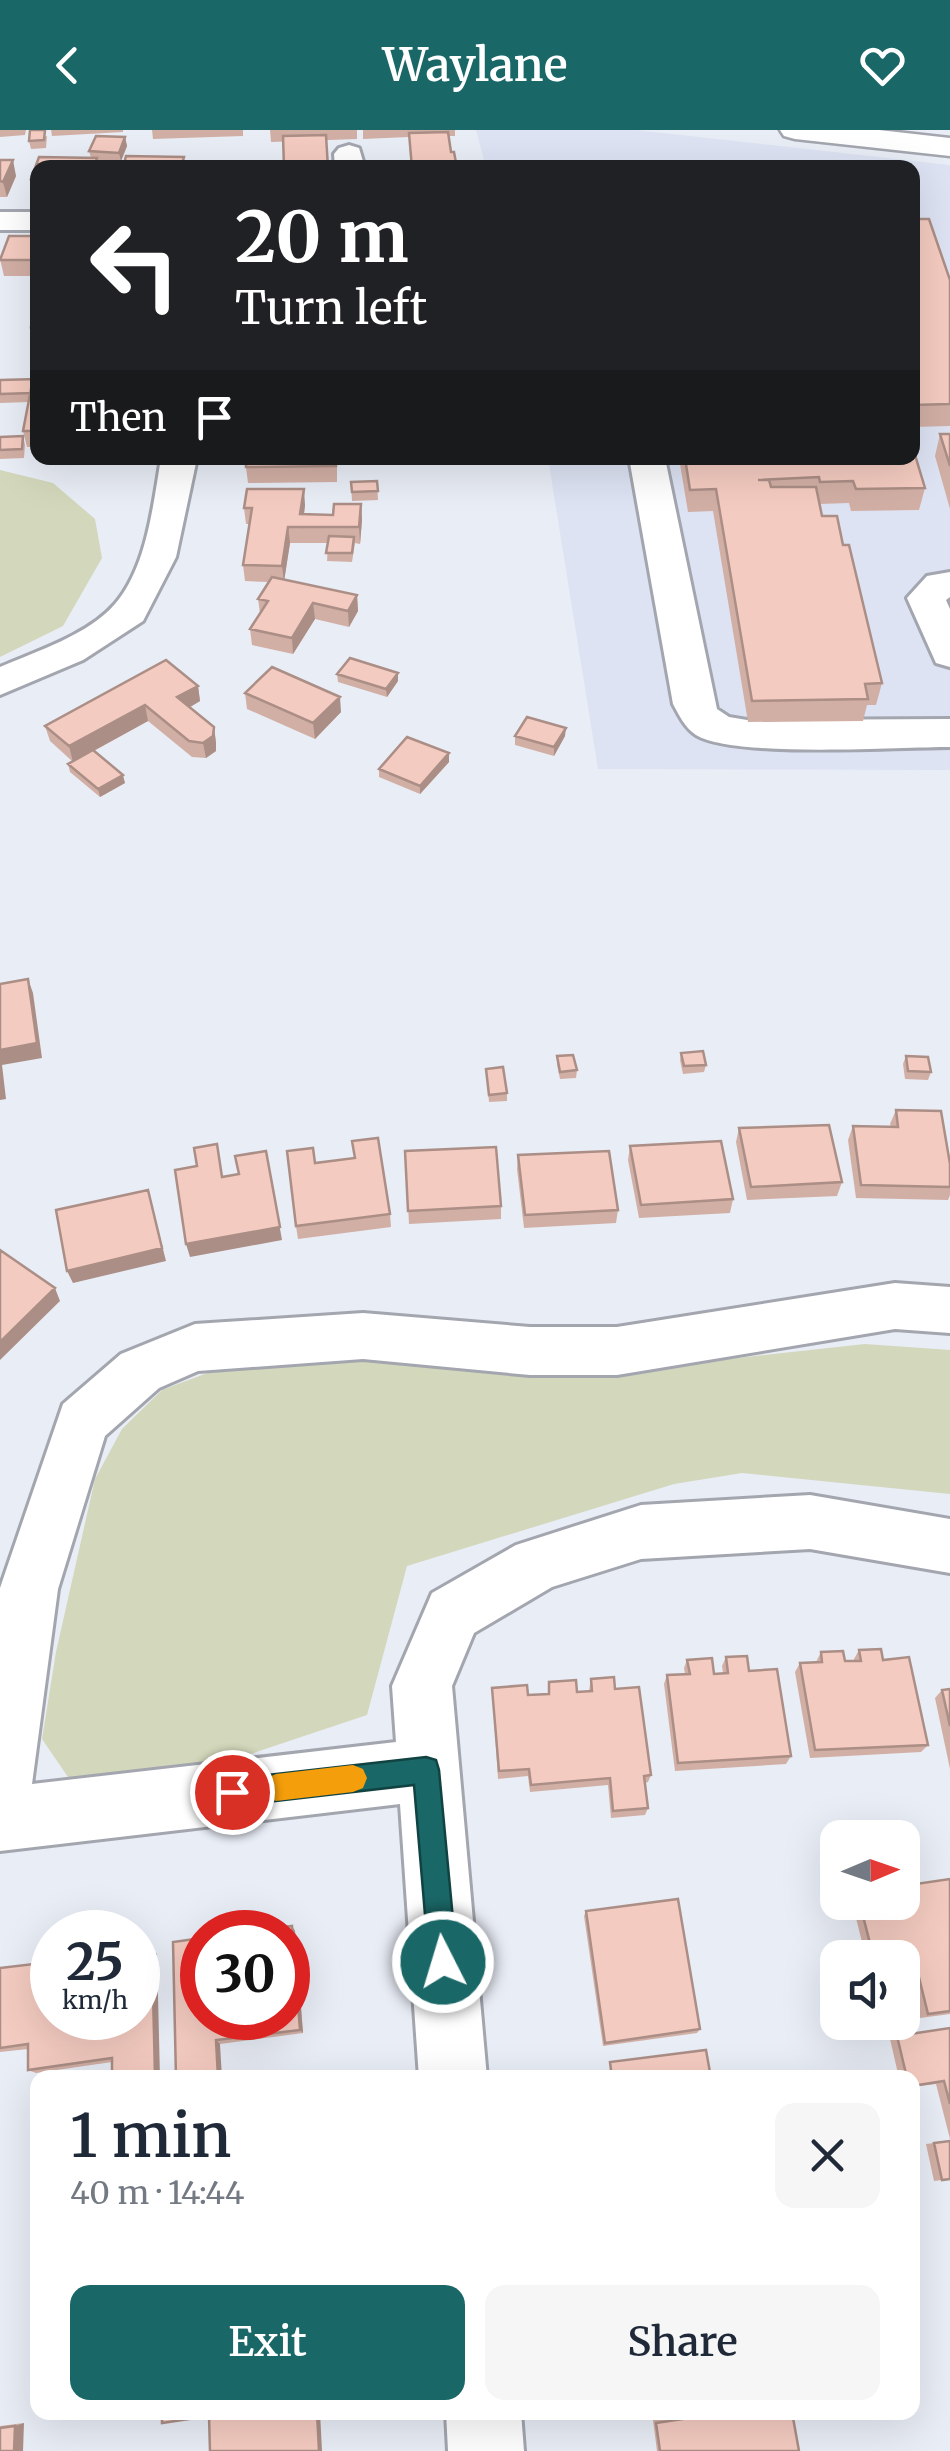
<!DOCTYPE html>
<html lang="en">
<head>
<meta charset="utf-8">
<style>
	body { margin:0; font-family:Merriweather,serif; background:#f6f6f7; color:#1f2937; height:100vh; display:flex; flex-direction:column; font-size:38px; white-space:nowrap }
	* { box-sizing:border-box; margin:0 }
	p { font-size:32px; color:#747a83 }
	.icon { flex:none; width:55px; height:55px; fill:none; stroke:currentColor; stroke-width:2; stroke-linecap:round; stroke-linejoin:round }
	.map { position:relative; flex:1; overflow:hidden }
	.details { position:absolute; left:30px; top:1940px; width:890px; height:350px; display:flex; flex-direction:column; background:#fff; border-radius:20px; box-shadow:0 10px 40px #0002 }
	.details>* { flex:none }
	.top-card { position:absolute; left:30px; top:30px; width:890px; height:305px; border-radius:20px; box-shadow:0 10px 40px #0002; background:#202124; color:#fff; overflow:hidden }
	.needle { width:65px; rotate:88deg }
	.tools { position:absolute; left:820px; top:1690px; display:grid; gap:20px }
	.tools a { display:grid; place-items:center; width:100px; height:100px; border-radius:20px; background:#fff; box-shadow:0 10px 40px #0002; font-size:50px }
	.speed { position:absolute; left:30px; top:1780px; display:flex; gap:20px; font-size:50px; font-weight:700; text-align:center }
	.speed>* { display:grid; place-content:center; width:130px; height:130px; border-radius:50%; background:#fff; box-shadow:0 10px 40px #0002; line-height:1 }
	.speed small { font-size:25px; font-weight:400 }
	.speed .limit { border:15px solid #d22; background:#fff; color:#111 }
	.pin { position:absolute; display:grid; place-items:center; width:85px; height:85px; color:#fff; margin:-42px; border:5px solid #fff; border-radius:50%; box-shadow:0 2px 10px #0007 }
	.me { position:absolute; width:110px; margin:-55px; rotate:355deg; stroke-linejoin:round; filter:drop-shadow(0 0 8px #0008) }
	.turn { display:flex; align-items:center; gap:35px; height:210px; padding:0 40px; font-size:45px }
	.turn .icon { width:130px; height:130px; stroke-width:2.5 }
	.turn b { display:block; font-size:70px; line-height:85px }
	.then { display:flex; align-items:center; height:95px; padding:0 40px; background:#0003; gap:20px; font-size:38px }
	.round { display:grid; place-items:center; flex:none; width:105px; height:105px; border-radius:20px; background:#f6f6f7 }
	.head { display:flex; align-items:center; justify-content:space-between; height:170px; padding:0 40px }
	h1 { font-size:60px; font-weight:600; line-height:75px }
	.button { display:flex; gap:20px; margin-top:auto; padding:20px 40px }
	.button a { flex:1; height:115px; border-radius:20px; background:#1a6767; color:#fff; font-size:40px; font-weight:600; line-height:115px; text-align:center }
	.button a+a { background:#f6f6f7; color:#1f2937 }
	header { display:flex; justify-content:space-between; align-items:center; height:130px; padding:0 40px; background:#1a6767; color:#fff; font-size:45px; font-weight:600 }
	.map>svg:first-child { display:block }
	.built { fill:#dde3f3 }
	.green { fill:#d3d7bb }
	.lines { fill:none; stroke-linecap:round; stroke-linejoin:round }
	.minor-casing { stroke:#a3a6af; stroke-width:6 }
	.major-casing { stroke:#a3a6af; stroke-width:5 }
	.minor { fill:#fff; fill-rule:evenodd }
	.major { fill:#fff; fill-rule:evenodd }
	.wall { fill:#d2afa5 }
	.shaded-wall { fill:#ab8e86 }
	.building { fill:#f4cbc0; stroke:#ab8e86; stroke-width:2.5 }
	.route { fill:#1a6767; stroke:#114343; stroke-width:2.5 }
	.slow { fill:#f59e0b }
</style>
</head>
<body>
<header><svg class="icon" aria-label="back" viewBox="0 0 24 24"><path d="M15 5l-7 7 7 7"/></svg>Waylane<svg class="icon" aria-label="heart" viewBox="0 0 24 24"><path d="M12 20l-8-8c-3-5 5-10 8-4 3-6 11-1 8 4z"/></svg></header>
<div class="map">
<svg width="950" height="2321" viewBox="0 0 950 2321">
	<rect width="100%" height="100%" fill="#e9edf6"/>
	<path class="built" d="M476,0h160l314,35v605l-352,-1 -50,-311h364v-290l-426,-1z"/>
	<path class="green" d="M0,340l53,13 42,36 7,39 -39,68 -63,31z
		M865,1214l85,6v144l-208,-21 -68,11 -267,82 -40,149 -185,62h-114l-26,-38 14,-87 39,-173 27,-50 40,-39 72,-27 107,-6 315,10z"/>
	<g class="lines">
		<g class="minor-casing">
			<path id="minor" d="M349,15l10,3 6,20h-30l-1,-14 5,-6z
				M0,82h38v18h-38z
				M161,328h36l-21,99 -33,64 -60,39 -83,35v-28c37,-16 88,-32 115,-63 32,-37 38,-99 46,-146z
				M634,328h28l4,5 51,246 12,8 18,3 203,-1v28c-52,0 -217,11 -254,-12 -11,-7 -17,-20 -23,-31l-43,-241z
				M950,442v25l-4,3 4,9v58l-14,-4 -29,-65 20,-22z
				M895,1153l55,4v46l-55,-4 -278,46h-87l-167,-16 -165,12 -39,17 -54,48 -47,153 -26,195 364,-42 -4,-56 40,-93 84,-48 125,-40 169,-10 140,24v54l-140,-24 -169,10 -89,28 -78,46 -22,53 35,392h-68l-19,-274 -400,47v-263l63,-184 58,-50 74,-30 168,-11 167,14h87z
				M446,2282h75l3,39h-76z"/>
		</g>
		<g class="major-casing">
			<path id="major" d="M780,0h99l71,8v18l-155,-17 -11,-3z"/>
		</g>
		<use href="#minor" class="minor"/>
		<use href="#major" class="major"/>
	</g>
	<path class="wall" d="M0,0h26l-1,5 -25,2z
		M51,0h72v2l-71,4z
		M152,0h91v6l-90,3z
		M270,0h87v9l-86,3z
		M363,0h92v6h-6l2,16 6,16h-46l-2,-31 -46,2z
		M47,6l-1,12 -15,1 -2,-8z
		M96,6l29,1 2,9 -6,15 -24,-1 2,8h-61v27h-3l-4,-16 8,-22 52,1 -2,-7z
		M0,30l16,16 -9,21h-7z
		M912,89l38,61v146l-38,1z
		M38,106v40h-34l-4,-17z
		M38,170v43h-3l-4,-16z
		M38,249v68h-11l-4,-16 6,-29 -29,1v-23z
		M940,304h10v75l-15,-53z
		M23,306l2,9 -1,13 -24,1v-22z
		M337,328v24l-89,1 -2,-16z
		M679,328h233l13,30 -6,22 -68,1 -2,-8 -30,1 3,12 21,29 39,138 -6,22h-9l-4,16 -115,1 -35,-211 -25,1z
		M377,351l1,19 -26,1 -1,-19z
		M361,374l1,16 -2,24 -5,-1 -3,19 -25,-1 1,-18h-38l-6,37 73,15 1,16 -9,16 -34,-8 -22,35 -41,-9 -2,-16 10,-16 -2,-14 11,-17 -24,-1 -2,-16 6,-41h-3l-2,-16 61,-3 -1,9 29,1z
		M398,543v8l-11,16 -49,-15 -1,-8z
		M198,556l2,15 -10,6 24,20 2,16v8l-10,7 -14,-1 -44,-36 -54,30 31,32 -25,14 -30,-25 -2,-8 4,-3 -22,-20 -5,-15z
		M245,563l96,19 -26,27 -68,-30z
		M515,606h50l-11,20 -39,-11z
		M449,623v9l-29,32 -41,-17v-8z
		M681,923l25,12 -2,7 -21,2 -3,-14z
		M557,926l20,14 -1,8 -16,1 -3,-15z
		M906,926l25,16 -3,8 -23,-1 -2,-15z
		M486,939l21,24v8l-18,1z
		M896,980l54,54v31l-2,5 -92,-2 -8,-58 5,-14 38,1 -1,-3z
		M739,998l103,54 -5,14 -90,4 -11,-58z
		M630,1016l103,53 -3,14 -91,5 -11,-58z
		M405,1021l96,55v13l-92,5z
		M518,1025l100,55 -2,13 -92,5 -7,-59z
		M354,1028l36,56 1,13 -93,12 -2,-13 19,-63z
		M859,1520l24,10 45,85 -7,7 -111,6 -15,-86 5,-9 16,-1 5,-10 24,9h9v-2z
		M726,1527l23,14 42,85 -5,8 -111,7 -11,-87 3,-9 18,-1 -1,-6 3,-8 27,14 9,-1 -1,-7z
		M591,1549l24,10 36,86 -3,7 -3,1 3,25 -3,7 -34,3 -3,-33 -78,7 -2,-16 -30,3 -6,-91 36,7 20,-1 1,-12 28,10 12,-1z
		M950,1559v80l-15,-71 7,-8z
		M950,1749v135l-30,4 -15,-64 -39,4 -10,-40 6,-6 31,-4 -2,-6h11z
		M586,1781l114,118 -3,4 -94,13 -19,-130z
		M292,1796l3,5 8,102 -83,11 -44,34z
		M152,1819l5,5 -45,108 -76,11 -8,-3v-21l-28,3v-84l52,50z
		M950,1898v111l-14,-55 -24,3v-9h-13l-9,-39 7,-3z
		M950,2011l-8,39 -8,1 -8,-37z
		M701,2282h91l7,39h-142l-4,-31z
		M24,2293l-24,28v-25z"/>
	<path class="shaded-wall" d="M125,7l2,9 -6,15 -2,-8z
		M13,30l3,16 -9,21 -4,-15z
		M304,359l1,16 -3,25 -2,-16z
		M361,374l1,16 -2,24 -1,-17z
		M288,397l2,16 -6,39 -2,-16z
		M357,465l1,16 -9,16 -1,-16z
		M313,473l2,16 -22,35 -1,-16z
		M398,543v8l-11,16 -1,-8z
		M198,556l2,15 -20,12 -3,-16z
		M340,567l1,15 -26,27 -2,-16z
		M145,575l3,16 -75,41 -4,-16z
		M214,597l2,16v8l-10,7 -3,-15z
		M566,598l-1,8 -11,20v-9z
		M449,623v9l-29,32v-8z
		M123,645l2,8 -25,14 -2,-8z
		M28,849l5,14 9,65 -40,7 4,34 -6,1v-50z
		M266,1021l16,89 -92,17 -4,-13z
		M148,1060l18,71 -93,22 -6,-12z
		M55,1158l5,13 -60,59v-18z
		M292,1796l3,5 8,102 -3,-3z
		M152,1819l5,5 3,124h-5z
		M216,1910l4,4 2,34h-4z
		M317,2282h3l2,39h-3z
		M24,2293l-1,28h-9l1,-25z"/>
	<path class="building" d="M30,0h15l-1,10 -15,1z
		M448,2l3,20h3l3,16h-45l-3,-35z
		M326,5l2,33h-44l-1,-32z
		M96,6l29,1 -6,16 -30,-2z
		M126,26l58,1 -3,11h-58z
		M39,27l58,1 -3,10h-56v11h-7z
		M0,30h13l-10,22 -3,-1z
		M912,89h17l21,61v124l-38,1z
		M9,106h29v24h-38z
		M35,170h3v26l-7,1z
		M38,249v9l-7,1v4l-31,1v-14z
		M38,258v43h-15l8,-42z
		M940,304h10v32z
		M23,306l-1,13 -22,1v-13z
		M912,315l13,43 -69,1 -3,-8 -33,1 -1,-5 -61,3h11l2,7h45l6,29h15l6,29h6l33,138 -17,1 3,15 -116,2 -36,-212 -26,1 -5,-32h227z
		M246,328h90v8l-90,1z
		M377,351l1,10 -26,1 -1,-10z
		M247,359h57l-4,25 33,1 1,-11h27l-2,23h-71l-6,39 -39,-1 9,-57h-8z
		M329,406l25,1 -2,16h-26z
		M272,447l85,18 -9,16 -35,-8 -21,35 -42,-9 18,-28 -10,-2z
		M350,528l48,15 -12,16 -49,-15z
		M166,530l32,26 -21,11 37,30 -1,9 -10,7 -14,-2 -44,-36 -76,41 -24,-20z
		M272,537l68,30 -27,26 -68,-30z
		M527,587l39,11 -12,19 -39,-11z
		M407,607l42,16 -29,33 -41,-17z
		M93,620l30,25 -25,14 -30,-25z
		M28,849l9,64 -37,7v-66z
		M703,921l3,14 -22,1 -3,-13z
		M573,925l4,15 -17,2 -3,-16z
		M906,926l22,1 3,15 -23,-1z
		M503,937l4,26 -18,2 -3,-26z
		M896,980l45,1 9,53v23l-89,-2 -8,-59 45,1z
		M829,995l13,57 -91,5 -12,-59z
		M378,1008l12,76 -94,12 -9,-75 26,-3 2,15 40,-5 -3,-17z
		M721,1011l12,58 -92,6 -11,-59z
		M217,1014l5,33 17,-3 -4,-18 31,-5 14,76 -94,17 -11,-74 22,-4 -3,-18z
		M496,1017l5,59 -93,5 -3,-60z
		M609,1021l9,59 -93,5 -7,-60z
		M148,1060l14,58 -95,23 -11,-61z
		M0,1120l55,38 -55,54z
		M881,1519l2,11 26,-3 19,88 -113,5 -15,-87 22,-1 -1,-10 22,-1 2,10h16l-2,-11z
		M747,1526l2,15 28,-2 14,87 -113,7 -11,-88 23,-1 -3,-14 25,-2 2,16 14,-1 -2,-16z
		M614,1547l1,12 24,-2 12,88 -7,1 4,32 -35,3 -3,-33 -79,7 -2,-16 -30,2 -7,-83 35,-3 1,10 21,-1v-12l27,-2 1,12 15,-1 -1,-12z
		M950,1559v37l-8,-36z
		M950,1749v132l-22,3 -16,-65 -39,6 -11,-43 39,-5 -1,-5h2v-16z
		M678,1769l22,130 -95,14 -19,-132z
		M292,1796l8,104 -84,10 2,38h-42l-3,-136 29,-4v80h86v-86h-42z
		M52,1814v74h86v-67l14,-2 3,129h-43v-20l-84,12v-26l-28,4v-80l43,-5 1,-18z
		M950,1898v76l-6,-23 -32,5v-8h-5l-10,-42z
		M706,1920l5,28h-99l-2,-16z
		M950,2011v38l-8,1 -8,-37z
		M88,2282h21l-21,4z
		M162,2282h155l2,39h-109l-1,-35 -47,7z
		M729,2282h63l7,39h-139l-4,-28z
		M15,2296l-1,25h-14v-23z"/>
	<path class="route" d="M426,1627l10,3 3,10 18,192 -4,10 -10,5 -10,-5 -4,-10 -15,-177 -182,21 -9,-4 -4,-10 4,-9 9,-4z"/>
	<path class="slow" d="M353,1635l10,4 4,9 -4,10 -10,4 -77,9 -9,-4 -4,-10 4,-9 9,-4z"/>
</svg>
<div class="tools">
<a><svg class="needle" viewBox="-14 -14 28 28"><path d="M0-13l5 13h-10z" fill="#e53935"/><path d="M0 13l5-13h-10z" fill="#747a83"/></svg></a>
<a><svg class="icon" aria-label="sound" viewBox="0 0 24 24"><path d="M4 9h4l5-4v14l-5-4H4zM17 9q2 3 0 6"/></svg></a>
</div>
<div class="speed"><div>25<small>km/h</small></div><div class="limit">30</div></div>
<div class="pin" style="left:232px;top:1662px;background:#d93025"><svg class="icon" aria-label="arrive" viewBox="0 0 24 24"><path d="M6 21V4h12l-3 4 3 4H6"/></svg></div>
<svg class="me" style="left:443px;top:1832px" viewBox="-20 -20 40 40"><circle r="17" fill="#1a6767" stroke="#fff" stroke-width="3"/><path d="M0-11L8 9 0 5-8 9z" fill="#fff"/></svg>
<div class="top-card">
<div class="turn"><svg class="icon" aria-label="left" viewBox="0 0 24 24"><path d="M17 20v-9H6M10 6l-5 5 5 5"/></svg><div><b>20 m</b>Turn left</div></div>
<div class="then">Then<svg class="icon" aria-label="arrive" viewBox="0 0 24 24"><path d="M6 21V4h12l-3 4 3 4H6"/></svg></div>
</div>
<section class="details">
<div class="head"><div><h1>1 min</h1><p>40 m · 14:44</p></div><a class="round"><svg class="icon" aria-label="close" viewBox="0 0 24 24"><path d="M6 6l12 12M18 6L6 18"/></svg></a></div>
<div class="button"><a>Exit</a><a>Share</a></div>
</section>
</div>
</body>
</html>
